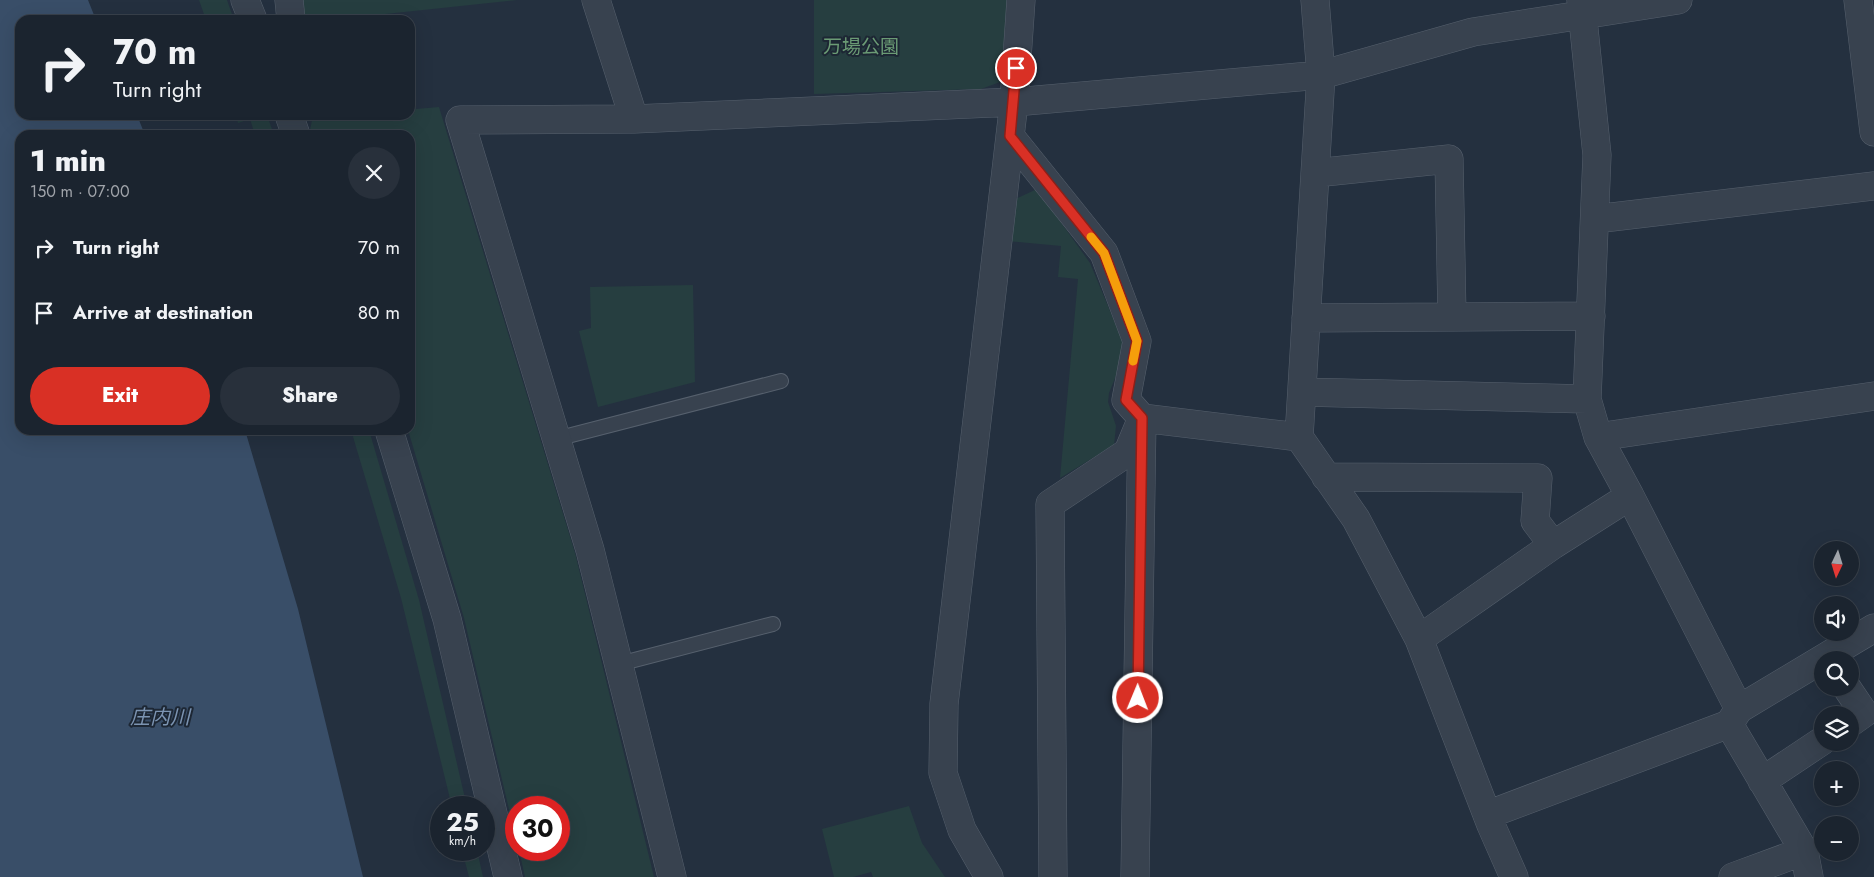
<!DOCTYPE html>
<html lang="en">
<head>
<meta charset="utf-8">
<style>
	body { margin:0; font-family:Jost,"Noto Sans JP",sans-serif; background:#28303b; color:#f1f3f6; height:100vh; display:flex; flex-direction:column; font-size:19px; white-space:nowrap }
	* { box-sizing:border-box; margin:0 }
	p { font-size:16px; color:#a0a4aa }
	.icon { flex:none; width:28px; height:28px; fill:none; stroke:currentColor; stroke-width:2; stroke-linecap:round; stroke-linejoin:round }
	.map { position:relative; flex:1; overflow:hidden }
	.side { position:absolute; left:15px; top:130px; width:400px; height:305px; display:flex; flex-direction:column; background:#1b242f; border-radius:15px; box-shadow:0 5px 20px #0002,0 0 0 1px #39414b }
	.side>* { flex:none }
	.hud { position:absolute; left:15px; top:15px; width:400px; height:105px; border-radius:15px; box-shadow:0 5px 20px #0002,0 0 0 1px #39414b; background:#1b242f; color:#f1f3f6; overflow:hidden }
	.needle { width:32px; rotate:184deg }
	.tools { position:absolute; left:1814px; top:541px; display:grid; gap:10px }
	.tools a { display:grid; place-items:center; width:45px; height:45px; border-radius:50%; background:#1b242f; box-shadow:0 5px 20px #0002,0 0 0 1px #39414b; font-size:25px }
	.speed { position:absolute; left:430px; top:796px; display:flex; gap:10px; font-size:25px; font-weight:700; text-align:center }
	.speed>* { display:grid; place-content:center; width:65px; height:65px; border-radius:50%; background:#1b242f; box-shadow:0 5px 20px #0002,0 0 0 1px #39414b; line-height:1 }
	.speed small { font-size:12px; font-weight:400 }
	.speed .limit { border:8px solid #d22; background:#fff; color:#111 }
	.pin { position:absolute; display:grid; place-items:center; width:42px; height:42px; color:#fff; margin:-21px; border:2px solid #fff; border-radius:50%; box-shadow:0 1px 5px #0007 }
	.me { position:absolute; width:55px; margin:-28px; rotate:1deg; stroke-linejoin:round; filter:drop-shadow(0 0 4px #0008) }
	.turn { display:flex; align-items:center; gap:18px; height:105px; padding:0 15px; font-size:22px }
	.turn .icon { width:65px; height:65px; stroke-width:2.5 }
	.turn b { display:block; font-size:35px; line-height:42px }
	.round { display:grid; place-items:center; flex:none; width:52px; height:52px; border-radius:26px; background:#28303b }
	.overview { display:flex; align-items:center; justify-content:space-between; height:85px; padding:0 15px }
	h1 { font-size:30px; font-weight:800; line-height:38px }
	.action { display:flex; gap:10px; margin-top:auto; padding:10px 15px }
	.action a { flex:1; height:58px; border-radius:30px; background:#d93025; color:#fff; font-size:20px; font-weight:800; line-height:58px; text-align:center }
	.action a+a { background:#28303b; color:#f1f3f6 }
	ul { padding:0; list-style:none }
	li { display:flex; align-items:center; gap:15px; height:65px; padding:0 15px }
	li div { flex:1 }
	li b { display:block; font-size:19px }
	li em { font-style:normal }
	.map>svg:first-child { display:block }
	.green { fill:#263e40 }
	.water { fill:#394e68 }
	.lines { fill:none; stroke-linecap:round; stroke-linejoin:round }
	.service-casing { stroke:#56606d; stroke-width:16 }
	.minor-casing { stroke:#56606d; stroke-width:29 }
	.tertiary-casing { stroke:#56606d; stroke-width:29 }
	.service { stroke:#38424f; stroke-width:14 }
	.minor { stroke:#38424f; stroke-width:28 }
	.tertiary { stroke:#38424f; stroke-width:28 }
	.route-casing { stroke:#8d1f18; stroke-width:12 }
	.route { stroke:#d93025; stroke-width:9 }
	.slow { stroke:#f59e0b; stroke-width:9 }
	.labels { text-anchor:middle; stroke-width:4; stroke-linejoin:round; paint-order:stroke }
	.park-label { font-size:19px; fill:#6b9b75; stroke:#1d2734 }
	.water-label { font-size:20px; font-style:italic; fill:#7c94b2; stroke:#1d2734 }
</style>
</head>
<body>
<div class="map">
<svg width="1874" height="877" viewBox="0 0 1874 877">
	<rect width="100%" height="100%" fill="#24303f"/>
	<path class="green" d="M199,0h28l7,20h-28z
		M299,0h218l-141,15 1,5h-76z
		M814,0h194l-8,82 -19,7 -167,5z
		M410,96l6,13 23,-2 136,446 79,324h-129l-6,-27h40v-42h-43v31l-52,-221 -56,-188h2v-295h-98l-2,-5 3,-15h97z
		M236,115h31l7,20h-19l-5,-16 -12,4z
		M1037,189l53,74 33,79 -1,19 -13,32 -1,9 8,24 -2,19 -54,33 18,-199 -20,-2 3,-31 -54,-5 4,-40z
		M693,285l2,97 -97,25 -19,-76 12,-3 -1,-41z
		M351,430h18l50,170 48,207h-15l-51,-209z
		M909,806l13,37 23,34h-72l-2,-5 -18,5h-19l-12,-48z
		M462,850h15l6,27h-14z"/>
	<path class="water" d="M0,0h88l8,20h-76v95h117l8,20h-125v295h225l53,179 65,268h-363z"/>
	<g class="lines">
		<g class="service-casing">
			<path id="service" d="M556,439l225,-58
				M619,664l154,-40"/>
		</g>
		<g class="minor-casing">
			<path id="minor" d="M289,0l2,20
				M596,0l38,119
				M1315,0l6,75 -22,362 57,82 63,120 72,186 23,52
				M1858,0l16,132
				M1010,136l94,117 33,88 -11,59 16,18 -14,34 -78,52 3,373
				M1315,173l134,-14 3,158
				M1595,219l279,-33
				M1306,318l285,-2
				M1302,392l285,7
				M1598,437l276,-41
				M1326,477l212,1 -3,43 18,24
				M1630,496l109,213 -10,15 75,127 5,26
				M1419,639l134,-94 77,-49 -32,-59 -11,-38 10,-244 -16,-155
				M1847,688l17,25 -14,10
				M1739,709l135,-81
				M1762,781l60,-40
				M1487,815l242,-91
				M672,877l-82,-327 -130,-430 174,-1 380,-17 307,-27 152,-43 205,-32
				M989,877l-27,-47 -19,-57 1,-69 70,-602 7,-102
				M1135,877l7,-459 157,19
				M1733,877l71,-26"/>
		</g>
		<g class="tertiary-casing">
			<path id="tertiary" d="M245,0l8,20
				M289,115l7,20
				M389,430l58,189 61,258"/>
		</g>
		<use href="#service" class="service"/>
		<use href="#minor" class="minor"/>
		<use href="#tertiary" class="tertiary"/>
	</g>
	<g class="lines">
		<g class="route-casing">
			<path id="route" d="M1016,68l-6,68 94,117 33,88 -11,59 16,18 -4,280"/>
		</g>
		<use href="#route" class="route"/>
		<path class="slow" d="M1091,237l13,16 33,88 -4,20"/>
	</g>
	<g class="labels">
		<g class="park-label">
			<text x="861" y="53">万場公園</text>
		</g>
		<g class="water-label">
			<text x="160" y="724">庄内川</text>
		</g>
	</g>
</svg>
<div class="tools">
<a><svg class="needle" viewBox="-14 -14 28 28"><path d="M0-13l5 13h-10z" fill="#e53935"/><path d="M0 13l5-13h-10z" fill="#a0a4aa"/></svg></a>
<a><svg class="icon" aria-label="sound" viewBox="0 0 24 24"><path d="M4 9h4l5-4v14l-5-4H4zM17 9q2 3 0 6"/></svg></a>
<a><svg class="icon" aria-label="search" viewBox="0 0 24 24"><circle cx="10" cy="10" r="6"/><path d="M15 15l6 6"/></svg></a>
<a><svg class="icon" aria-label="layers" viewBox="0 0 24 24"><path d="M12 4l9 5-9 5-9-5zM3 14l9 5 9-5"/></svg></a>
<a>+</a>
<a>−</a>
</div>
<div class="speed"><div>25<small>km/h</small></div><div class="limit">30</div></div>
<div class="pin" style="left:1016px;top:68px;background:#d93025"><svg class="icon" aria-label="arrive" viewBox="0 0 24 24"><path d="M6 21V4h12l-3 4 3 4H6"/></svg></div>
<svg class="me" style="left:1138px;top:698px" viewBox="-20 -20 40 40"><circle r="17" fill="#d93025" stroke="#fff" stroke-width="3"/><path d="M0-11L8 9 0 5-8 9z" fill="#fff"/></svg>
<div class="hud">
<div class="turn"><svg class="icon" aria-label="right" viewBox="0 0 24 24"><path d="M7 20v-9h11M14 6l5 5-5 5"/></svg><div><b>70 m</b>Turn right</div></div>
</div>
<section class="side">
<div class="overview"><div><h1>1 min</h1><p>150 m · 07:00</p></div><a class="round"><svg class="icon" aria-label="close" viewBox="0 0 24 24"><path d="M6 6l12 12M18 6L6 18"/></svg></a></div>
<ul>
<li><svg class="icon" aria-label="right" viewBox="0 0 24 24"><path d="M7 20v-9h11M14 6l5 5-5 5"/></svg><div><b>Turn right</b></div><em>70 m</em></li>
<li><svg class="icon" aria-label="arrive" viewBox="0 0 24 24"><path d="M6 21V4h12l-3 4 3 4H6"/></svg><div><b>Arrive at destination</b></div><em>80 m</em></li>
</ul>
<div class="action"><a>Exit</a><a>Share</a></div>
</section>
</div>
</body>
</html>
